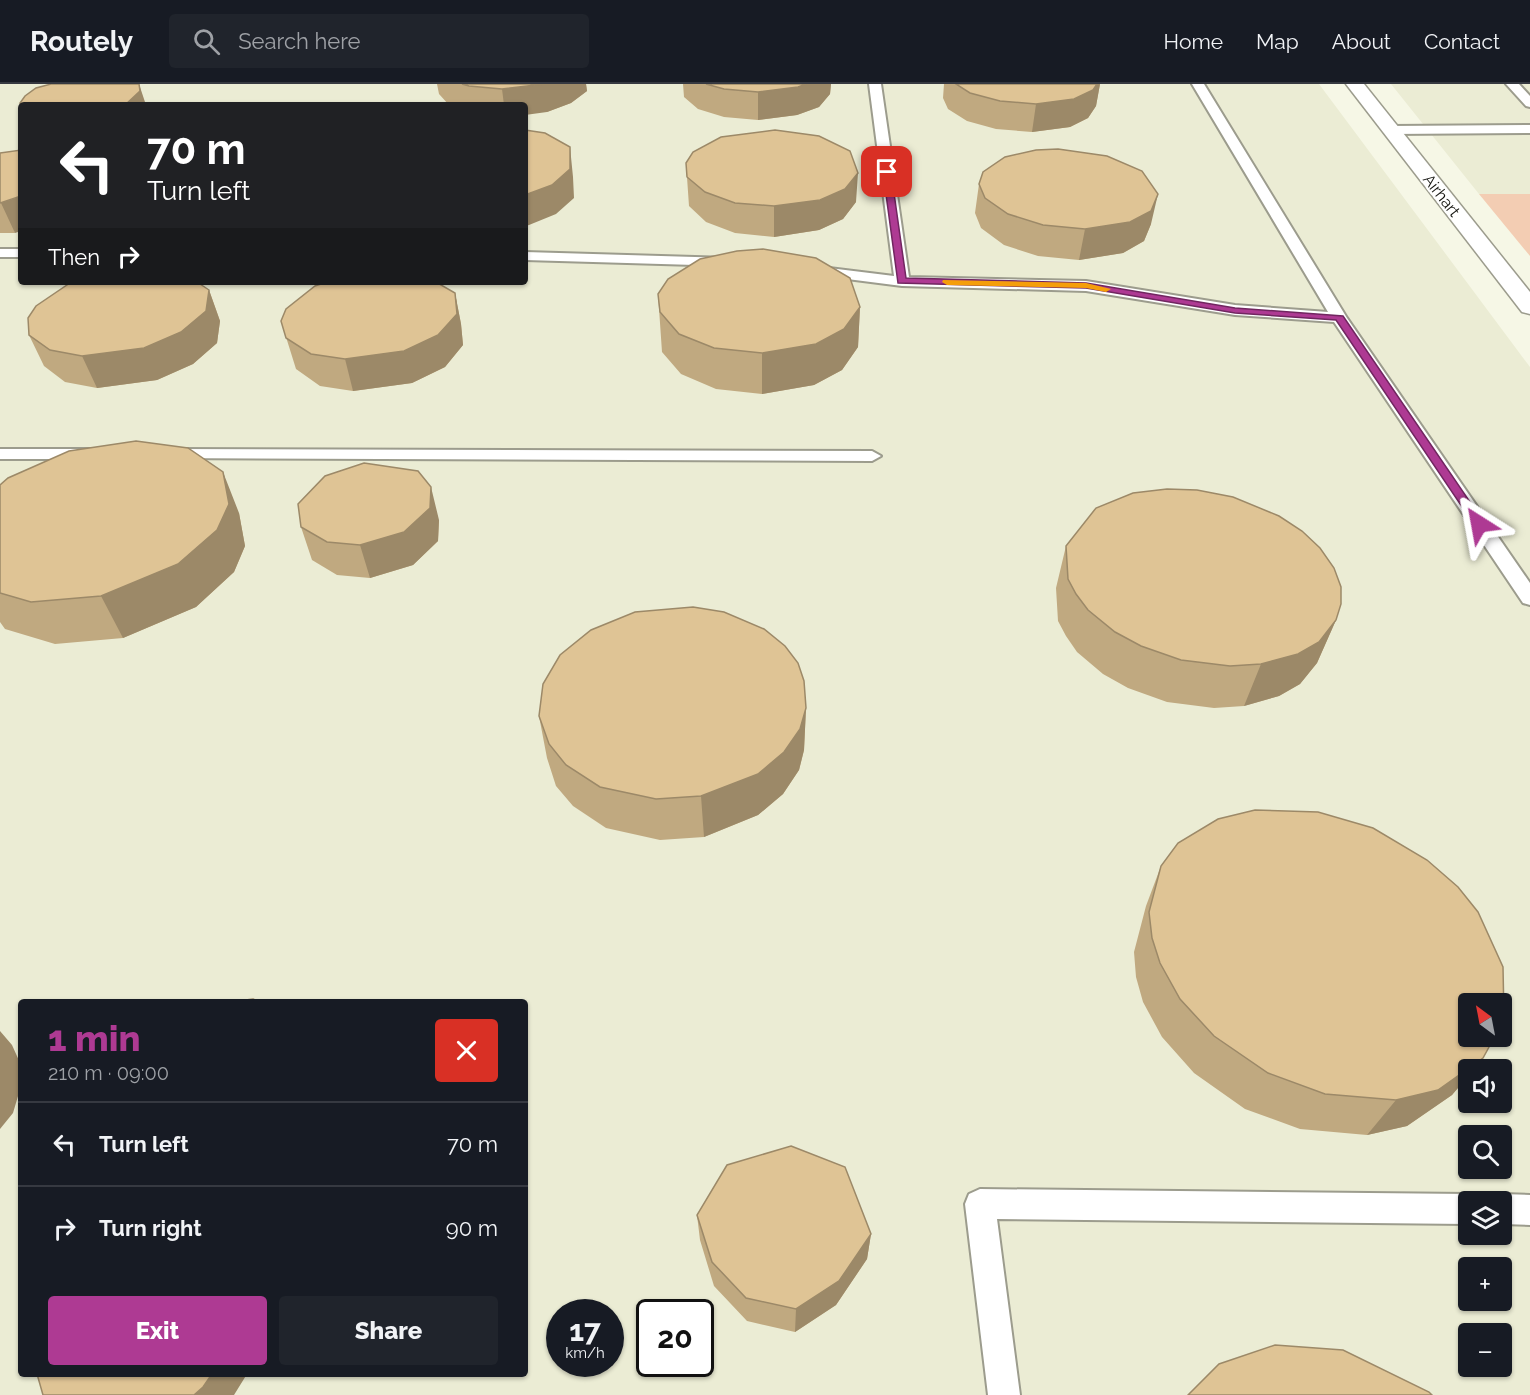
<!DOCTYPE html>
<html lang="en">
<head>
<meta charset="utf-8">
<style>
	body { margin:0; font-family:Raleway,sans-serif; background:#20242c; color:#f1f3f6; height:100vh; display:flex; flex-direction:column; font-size:22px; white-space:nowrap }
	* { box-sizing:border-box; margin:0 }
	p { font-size:20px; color:#9ea1a6 }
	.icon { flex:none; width:33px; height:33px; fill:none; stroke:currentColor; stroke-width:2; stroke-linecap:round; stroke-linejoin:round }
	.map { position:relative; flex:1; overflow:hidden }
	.side { position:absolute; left:18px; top:915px; width:510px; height:378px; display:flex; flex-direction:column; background:#171b24; border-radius:6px; box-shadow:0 2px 4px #0004 }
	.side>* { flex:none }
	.banner { position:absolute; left:18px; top:18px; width:510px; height:183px; border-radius:6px; box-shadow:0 2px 4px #0004; background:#202124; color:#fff; overflow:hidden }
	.needle { width:39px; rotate:328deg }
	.controls { position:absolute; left:1458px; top:909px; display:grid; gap:12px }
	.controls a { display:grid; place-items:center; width:54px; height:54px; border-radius:6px; background:#171b24; box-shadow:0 2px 4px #0004; font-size:30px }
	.speed { position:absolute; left:546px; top:1215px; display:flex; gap:12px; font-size:30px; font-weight:700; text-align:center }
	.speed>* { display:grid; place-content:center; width:78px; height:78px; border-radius:50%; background:#171b24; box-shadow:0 2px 4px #0004; line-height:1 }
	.speed small { font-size:15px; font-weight:400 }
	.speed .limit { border:3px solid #111; border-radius:9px; background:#fff; color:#111 }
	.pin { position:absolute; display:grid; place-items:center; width:51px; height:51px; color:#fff; margin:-26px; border-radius:12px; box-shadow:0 3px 9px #0006 }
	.me { position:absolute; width:66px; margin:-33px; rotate:326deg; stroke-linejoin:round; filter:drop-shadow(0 0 4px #0008) }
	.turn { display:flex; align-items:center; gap:21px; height:126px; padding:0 30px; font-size:27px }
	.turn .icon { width:78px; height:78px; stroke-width:2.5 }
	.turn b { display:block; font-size:42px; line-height:51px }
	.then { display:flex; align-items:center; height:57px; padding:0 30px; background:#0003; gap:12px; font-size:22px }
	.round { display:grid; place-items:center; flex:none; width:63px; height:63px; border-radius:6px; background:#20242c }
	.summary { display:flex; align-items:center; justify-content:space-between; height:102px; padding:0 30px }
	h1 { font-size:36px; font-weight:800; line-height:45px; color:#ae3a93 }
	.cta { display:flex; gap:12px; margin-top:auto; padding:12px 30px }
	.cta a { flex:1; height:69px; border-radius:6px; background:#ae3a93; color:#fff; font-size:24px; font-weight:800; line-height:69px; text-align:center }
	.cta a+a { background:#20242c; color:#f1f3f6 }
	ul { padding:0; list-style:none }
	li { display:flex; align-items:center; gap:18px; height:84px; padding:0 30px; border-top:2px solid #363941 }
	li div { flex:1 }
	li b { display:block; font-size:22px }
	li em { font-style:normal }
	header { display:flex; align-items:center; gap:36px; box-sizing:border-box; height:84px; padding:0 30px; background:#171b24; border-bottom:2px solid #363941 }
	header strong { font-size:28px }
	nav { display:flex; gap:33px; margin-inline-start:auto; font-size:21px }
	.search { width:420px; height:54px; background:#20242c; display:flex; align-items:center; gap:15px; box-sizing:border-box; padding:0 21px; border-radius:6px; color:#9ea1a6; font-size:22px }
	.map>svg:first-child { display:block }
	.built { fill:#ebecd4; fill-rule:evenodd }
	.green { fill:#f3cdb3 }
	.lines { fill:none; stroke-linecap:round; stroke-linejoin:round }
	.lane-casing { stroke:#9c9c8d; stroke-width:4 }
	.secondary-casing { stroke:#9c9c8d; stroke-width:3 }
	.lane { fill:#fff; fill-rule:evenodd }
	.secondary { fill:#fff; fill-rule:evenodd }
	.wall { fill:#c0a980 }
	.shaded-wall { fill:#9c8968 }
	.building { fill:#dfc495; stroke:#9c8968; stroke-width:1.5 }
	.route { fill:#ae3a93; stroke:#712660; stroke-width:1.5 }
	.slow { fill:#f59e0b }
	.labels { text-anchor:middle; stroke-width:4.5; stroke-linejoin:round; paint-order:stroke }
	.far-street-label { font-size:16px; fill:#12120d; stroke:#fff }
</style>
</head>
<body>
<header>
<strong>Routely</strong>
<div class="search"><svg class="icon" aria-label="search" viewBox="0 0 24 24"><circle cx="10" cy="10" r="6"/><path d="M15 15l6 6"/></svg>Search here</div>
<nav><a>Home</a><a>Map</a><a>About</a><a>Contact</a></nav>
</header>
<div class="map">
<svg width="1530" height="1311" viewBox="0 0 1530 1311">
	<rect width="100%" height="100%" fill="#f6f7e6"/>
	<path class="built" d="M0,0h1319l211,283v1028h-1530zM21,21h504v177h-504zM21,918h504v372h-504zM1468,920h34v32h-34zM1468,986h34v32h-34zM1468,1052h34v32h-34zM1468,1118h34v32h-34zM1468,1184h34v32h-34zM560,1228h50v52h-50zM650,1228h50v52h-50zM1468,1250h34v32h-34z
		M1391,0h139v110h-51z"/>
	<path class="green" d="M1479,110h51v62z"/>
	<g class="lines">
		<g class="lane-casing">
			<path id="lane" d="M869,0h12l28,193 177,4 149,24 93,7 -136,-228h12l143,234 183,265v22l-7,-2 -189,-281 -99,-7 -149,-24 -184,-5 -94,-12 -3,-3 3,-3 5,-2 81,10z
				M1506,0h13l11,12v11l-4,-1z
				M1530,41v8l-139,1 -6,-4 6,-4z
				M0,165h21v8h-21z
				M525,168l204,6 7,4 -7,4 -204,-6z
				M0,365h93l9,5 -9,5h-93z
				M168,365l704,2 9,5 -9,5 -710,-3 -3,-4 3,-4z
				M980,1105l488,5 12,8h-12v22l-471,-5 23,176h-32l-23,-191 4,-10z
				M1502,1110l28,1v30l-28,-1v-22h-12z"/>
		</g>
		<g class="secondary-casing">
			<path id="secondary" d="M1346,0h18l166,208v22l-8,-2z"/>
		</g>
		<use href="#lane" class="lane"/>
		<use href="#secondary" class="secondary"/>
	</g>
	<path class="wall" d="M437,0h149l1,7 -16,12 -24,9 -22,-7h-76l-10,-11z
		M683,0h148l-1,10 -11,13 -22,8 -39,5 -34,-3 -26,-8 -14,-12z
		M944,0h6v3v-3h150l-4,22 -8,12 -18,9 -38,5 -36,-3 -29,-8 -19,-12 -5,-11z
		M0,69l15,80h-15z
		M686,79l170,39 -13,17 -24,11 -45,7 -39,-4 -29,-11 -17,-16z
		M979,100l172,40 -7,17 -21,12 -44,7 -41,-4 -34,-11 -23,-17 -6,-15z
		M209,206l11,31 -3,22 -24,21 -36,16 -60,8 -32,-6 -21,-16 -15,-31z
		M455,209l6,31 2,21 -18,22 -33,16 -59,8 -33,-5 -24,-17 -15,-48z
		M658,210l202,13 -2,40 -16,23 -28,15 -52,9 -46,-5 -35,-15 -19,-22z
		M0,401l239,28 6,33 -11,26 -38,35 -73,31 -68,6 -50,-15 -5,-7z
		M439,436l-1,21 -25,24 -43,13 -33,-3 -25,-15 -11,-33z
		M1066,462l270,74 -19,43 -17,21 -21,12 -35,10 -30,2 -47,-6 -39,-14 -25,-14 -26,-22 -11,-16 -8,-15 -2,-33z
		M806,624l-2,42 -5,20 -16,24 -25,21 -54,22 -44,3 -54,-12 -33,-22 -17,-20 -9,-28 -8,-42z
		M1161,782l322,192 -9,12h-6v6l-16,19 -45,31 -40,9 -67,-6 -55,-20 -51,-36 -32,-36 -19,-35 -7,-25 -2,-25 12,-46z
		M697,1131l174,19 -4,25 -31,46 -41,27 -48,-11 -33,-35 -14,-46z"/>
	<path class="shaded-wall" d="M139,0l7,21h-21z
		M544,0h42l1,7 -16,12 -24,9 -22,3v-10h-21l-2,-16z
		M806,0h25l-1,10 -11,13 -22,8 -39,5v-28z
		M1097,0h3l-4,22 -8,12 -18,9 -38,5 4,-28z
		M570,63l3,30 1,21 -18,16 -27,11 -4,1v-31z
		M858,89l-2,29 -13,17 -24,11 -45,7v-31z
		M1158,110l-7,30 -7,17 -21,12 -44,7 6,-31z
		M21,112v35l-6,2 -14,-30z
		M209,206l11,31 -3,22 -24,21 -36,16 -60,8 -15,-32z
		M455,209l6,31 2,21 -18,22 -33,16 -59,8 -8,-32z
		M860,223l-2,40 -16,23 -28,15 -52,9v-41z
		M223,388l16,41 6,33 -11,26 -38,35 -73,31 -22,-42z
		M431,403l8,33 -1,21 -25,24 -43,13 -10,-33z
		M1336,536l-19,43 -17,21 -21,12 -35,10 17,-42z
		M806,624l-2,42 -5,20 -16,24 -25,21 -54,22 -3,-41z
		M0,947l12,14 9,20v21l-8,27 -13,16z
		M1483,974l-9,12h-6v6l-16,19 -45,31 -40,9 29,-35z
		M871,1150l-4,25 -31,46 -41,27 1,-23z
		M212,1290h35l-13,21h-40z"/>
	<path class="building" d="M51,0h88l1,7 -15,14h-104l-1,-2 5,-7 11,-8z
		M462,0h82l-42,5 -33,-3z
		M706,0h100l-8,3 -40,5 -34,-3z
		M956,0h141l-4,6 -19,9 -38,5 -36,-3 -30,-8z
		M525,46l20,3 25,14v22l-18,16 -27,10z
		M775,46l44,6 31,15 8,22 -13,16 -25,11 -46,6 -39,-3 -30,-11 -18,-15 -1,-14 7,-11 28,-15z
		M1058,65l49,7 35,15 16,23 -7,17 -21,11 -45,7 -42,-4 -35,-11 -23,-16 -6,-14 4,-12 22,-15 31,-7z
		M21,66v46l-21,7v-50z
		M763,165l53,9 34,20 10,29 -16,22 -28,15 -54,9 -48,-5 -35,-14 -19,-22 -2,-18 10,-15 32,-20 37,-8z
		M74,198h123l12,8 -3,21 -25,21 -37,16 -62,8 -32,-6 -21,-15 -1,-17 8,-12 34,-23z
		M327,198h109l19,11 2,21 -19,21 -34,16 -59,8 -34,-5 -25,-16 -5,-17 5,-12 29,-23z
		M136,357l52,7 35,24 6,32 -12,26 -39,34 -77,32 -70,6 -31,-9v-108l8,-7 61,-27z
		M364,379l54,8 13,16 -1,21 -26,24 -44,13 -33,-3 -26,-15 -3,-23 27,-28z
		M1167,405l30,1 36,7 46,19 23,15 18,17 14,20 7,19v17l-5,16 -17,22 -21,12 -37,10 -31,2 -49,-6 -40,-14 -26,-14 -27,-22 -12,-16 -8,-15 -2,-33 30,-38 37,-15z
		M693,523l31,5 40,17 21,17 13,17 6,18 2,27 -6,21 -16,23 -26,22 -57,22 -45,3 -56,-12 -34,-22 -17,-21 -10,-28 4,-32 17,-29 31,-25 44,-18z
		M1255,726l63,2 55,16 54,32 31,27 20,25 25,55 1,51 -2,5v-19h-34v32h27l-12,22 -45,32 -42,10 -71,-6 -57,-21 -54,-37 -34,-37 -20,-36 -8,-25 -3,-26 12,-46 17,-23 40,-24z
		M253,915l7,3h-30z
		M791,1062l54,21 26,67 -32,47 -43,28 -50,-11 -34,-36 -15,-47 30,-50z
		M1275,1261l68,5 86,42 3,3h-244l31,-31z
		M37,1290h175l-9,13 -9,8h-151z"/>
	<path class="route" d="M887,85l4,3 15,106 180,5 149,25 108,8 142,208 -10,2 -139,-206 -101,-7 -149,-25 -188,-5 -15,-111z"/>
	<path class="slow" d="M943,196l143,3 25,6 -5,3 -20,-4 -139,-3 -5,-3z"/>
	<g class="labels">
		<g class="far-street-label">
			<text transform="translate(1442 111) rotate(52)" y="6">Airhart</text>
		</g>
	</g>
</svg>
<div class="controls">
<a><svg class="needle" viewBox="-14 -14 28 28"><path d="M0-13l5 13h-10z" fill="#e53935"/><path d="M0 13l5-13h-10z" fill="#9ea1a6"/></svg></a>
<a><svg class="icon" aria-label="sound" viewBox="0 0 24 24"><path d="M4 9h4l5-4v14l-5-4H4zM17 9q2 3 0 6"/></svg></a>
<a><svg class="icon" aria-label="search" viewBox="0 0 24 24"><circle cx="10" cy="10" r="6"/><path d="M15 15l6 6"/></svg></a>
<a><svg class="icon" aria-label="layers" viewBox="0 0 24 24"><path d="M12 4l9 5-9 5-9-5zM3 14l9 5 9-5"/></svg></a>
<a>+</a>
<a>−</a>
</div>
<div class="speed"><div>17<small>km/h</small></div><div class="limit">20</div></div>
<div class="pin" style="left:887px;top:88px;background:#d93025"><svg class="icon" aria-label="arrive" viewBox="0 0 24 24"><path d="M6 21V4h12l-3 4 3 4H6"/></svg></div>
<svg class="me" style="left:1479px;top:440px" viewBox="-20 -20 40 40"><path d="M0-17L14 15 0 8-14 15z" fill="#ae3a93" stroke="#fff" stroke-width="4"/></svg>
<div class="banner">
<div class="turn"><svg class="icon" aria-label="left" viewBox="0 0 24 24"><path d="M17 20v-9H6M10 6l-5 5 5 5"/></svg><div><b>70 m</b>Turn left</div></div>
<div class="then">Then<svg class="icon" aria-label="right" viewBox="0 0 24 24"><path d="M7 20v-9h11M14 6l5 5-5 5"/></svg></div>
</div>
<section class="side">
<div class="summary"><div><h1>1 min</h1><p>210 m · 09:00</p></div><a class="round" style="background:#d93025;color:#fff"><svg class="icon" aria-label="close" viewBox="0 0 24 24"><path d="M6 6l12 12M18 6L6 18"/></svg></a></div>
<ul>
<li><svg class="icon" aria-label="left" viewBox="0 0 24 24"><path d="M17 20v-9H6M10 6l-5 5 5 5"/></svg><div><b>Turn left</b></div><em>70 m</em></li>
<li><svg class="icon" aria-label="right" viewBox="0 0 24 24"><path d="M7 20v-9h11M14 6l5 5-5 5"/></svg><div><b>Turn right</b></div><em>90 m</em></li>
</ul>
<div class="cta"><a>Exit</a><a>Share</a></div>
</section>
</div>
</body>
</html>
